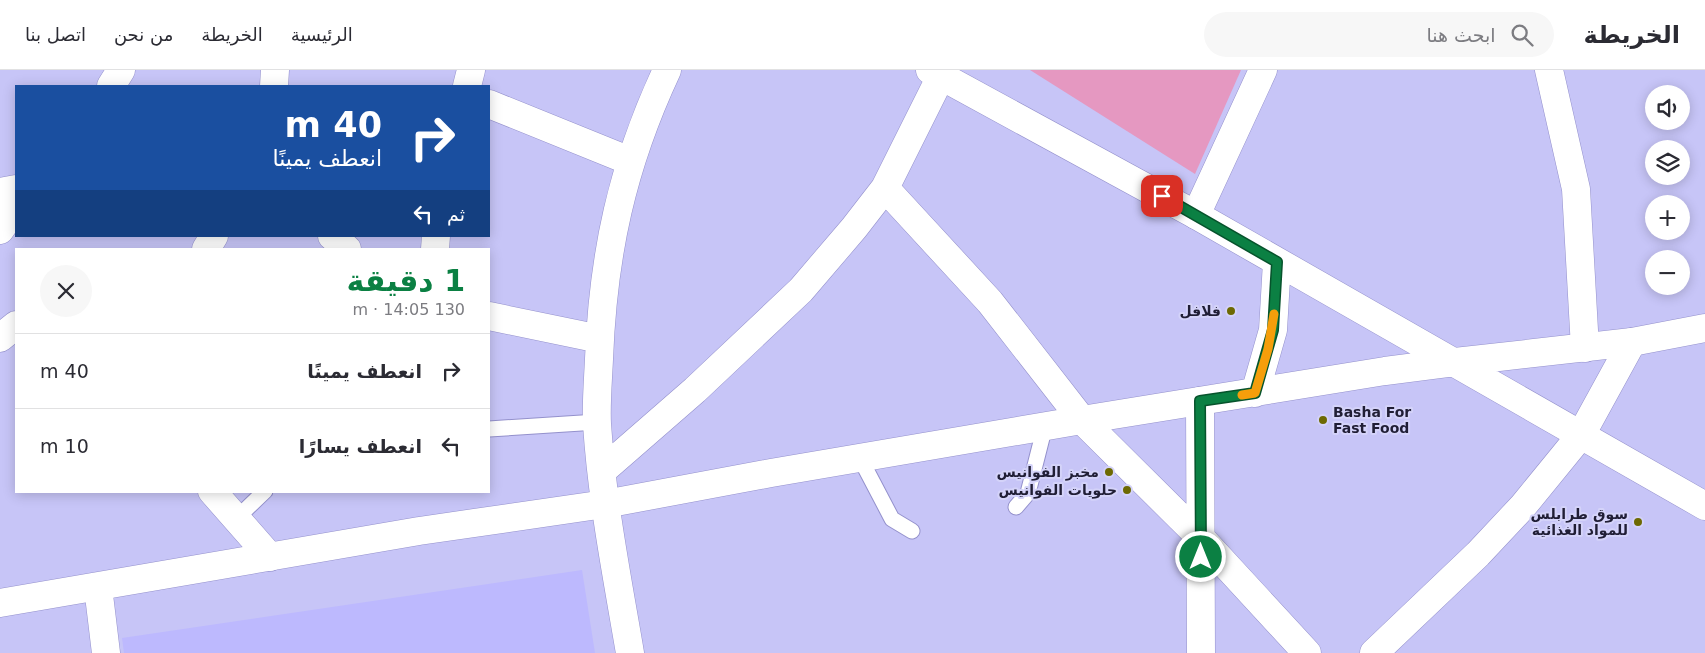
<!DOCTYPE html>
<html lang="ar">
<head>
<meta charset="utf-8">
<style>
	body { margin:0; font-family:"DejaVu Sans","Noto Naskh Arabic",sans-serif; background:#f7f7f7; color:#2b2b33; direction:rtl; height:100vh; display:flex; flex-direction:column; font-size:19px; white-space:nowrap }
	* { box-sizing:border-box; margin:0 }
	p { font-size:16px; color:#7c7c81 }
	.icon { flex:none; width:28px; height:28px; fill:none; stroke:currentColor; stroke-width:2; stroke-linecap:round; stroke-linejoin:round }
	.map { position:relative; flex:1; overflow:hidden; direction:ltr }
	.details { position:absolute; left:15px; top:178px; width:475px; height:245px; display:flex; flex-direction:column; background:#fff; border-radius:0px; box-shadow:0 2px 12px #0003; direction:rtl }
	.details>* { flex:none }
	.top-card { position:absolute; left:15px; top:15px; width:475px; height:152px; border-radius:0px; box-shadow:0 2px 12px #0003; direction:rtl; background:#1a4fa0; color:#fff; overflow:hidden }
	.controls { position:absolute; left:1645px; top:15px; display:grid; gap:10px }
	.controls a { display:grid; place-items:center; width:45px; height:45px; border-radius:50%; background:#fff; box-shadow:0 2px 12px #0003; font-size:25px }
	.pin { position:absolute; display:grid; place-items:center; width:42px; height:42px; color:#fff; margin:-21px; border-radius:10px; box-shadow:0 2px 8px #0006 }
	.me { position:absolute; width:55px; margin:-28px; rotate:0deg; stroke-linejoin:round; filter:drop-shadow(0 0 4px #0008) }
	.turn { display:flex; align-items:center; gap:18px; height:105px; padding:0 25px; font-size:22px }
	.turn .icon { width:65px; height:65px; stroke-width:2.5 }
	.turn b { display:block; font-size:35px; line-height:42px }
	.then { display:flex; align-items:center; height:48px; padding:0 25px; background:#0003; gap:10px; font-size:19px }
	.round { display:grid; place-items:center; flex:none; width:52px; height:52px; border-radius:26px; background:#f7f7f7 }
	.head { display:flex; align-items:center; justify-content:space-between; height:85px; padding:0 25px }
	h1 { font-size:30px; font-weight:800; line-height:38px; color:#0b8043 }
	ul { padding:0; list-style:none }
	li { display:flex; align-items:center; gap:15px; height:75px; padding:0 25px; border-top:1px solid #e1e1e2 }
	li div { flex:1 }
	li b { display:block; font-size:19px }
	li em { font-style:normal }
	header { display:flex; align-items:center; gap:30px; box-sizing:border-box; height:70px; padding:0 25px; background:#fff; border-bottom:1px solid #e1e1e2 }
	header strong { font-size:24px }
	nav { display:flex; gap:28px; margin-inline-start:auto; font-size:18px }
	.search { width:350px; height:45px; background:#f7f7f7; display:flex; align-items:center; gap:12px; box-sizing:border-box; padding:0 18px; border-radius:28px; color:#7c7c81; font-size:19px }
	.map>svg:first-child { display:block }
	.built { fill:#bdb9fe }
	.green { fill:#e598c1 }
	.lines { fill:none; stroke-linecap:round; stroke-linejoin:round }
	.lane-casing { stroke:#9491cc; stroke-width:17 }
	.street-casing { stroke:#9491cc; stroke-width:29 }
	.secondary-casing { stroke:#9491cc; stroke-width:29 }
	.lane { stroke:#fff; stroke-width:15 }
	.street { stroke:#fff; stroke-width:28 }
	.secondary { stroke:#fff; stroke-width:28 }
	.route-casing { stroke:#07532c; stroke-width:12 }
	.route { stroke:#0b8043; stroke-width:9 }
	.slow { stroke:#f59e0b; stroke-width:9 }
	.poi-dot { fill:#6d6902; stroke:#d4d3f9; stroke-width:2 }
	.labels { text-anchor:middle; stroke-width:4; stroke-linejoin:round; paint-order:stroke }
	.poi-label { font-size:14px; font-weight:bold; fill:#201e35; stroke:#d4d3f9; text-anchor:end }
</style>
</head>
<body>
<header>
<strong>الخريطة</strong>
<div class="search"><svg class="icon" aria-label="search" viewBox="0 0 24 24"><circle cx="10" cy="10" r="6"/><path d="M15 15l6 6"/></svg>ابحث هنا</div>
<nav><a>الرئيسية</a><a>الخريطة</a><a>من نحن</a><a>اتصل بنا</a></nav>
</header>
<div class="map">
<svg width="1705" height="583" viewBox="0 0 1705 583">
	<rect width="100%" height="100%" fill="#c7c5f7"/>
	<path class="built" d="M582,500l13,83h-471l-2,-15z"/>
	<path class="green" d="M1030,0h211l-46,104z"/>
	<g class="lines">
		<g class="lane-casing">
			<path id="lane" d="M489,359l108,-7
				M860,388l32,61 20,12
				M1016,437l12,-14 17,-67
				M236,449l29,-28"/>
		</g>
		<g class="street-casing">
			<path id="street" d="M1549,0l27,119 9,159
				M111,16l10,-16
				M274,16l1,-16
				M467,16l4,-16
				M489,34l141,57
				M885,118l105,114 92,118 119,118 106,115
				M0,122l16,-3
				M1196,145l67,-145
				M0,160l16,-23
				M332,166l15,13
				M206,179l8,-13
				M435,179l1,-13
				M489,246l111,23
				M0,268l16,-13
				M1200,331l1,252
				M602,401l93,-81 106,-100 53,-62 31,-40 59,-118
				M212,421l58,66
				M98,517l8,66
				M630,583c-13,-76 -28,-152 -33,-229 -1,-21 1,-43 2,-65 4,-105 23,-193 68,-289
				M1374,583l104,-99 45,-48 58,-71 51,-93"/>
		</g>
		<g class="secondary-casing">
			<path id="secondary" d="M930,0l266,145 509,291
				M1255,323l18,-63 4,-68
				M0,533l419,-72 186,-27 166,-31 311,-53 303,-49 70,-9 177,-20 73,-14"/>
		</g>
		<use href="#lane" class="lane"/>
		<use href="#street" class="street"/>
		<use href="#secondary" class="secondary"/>
	</g>
	<g class="lines">
		<g class="route-casing">
			<path id="route" d="M1162,126l115,66 -4,68 -18,63 -55,8 1,156"/>
		</g>
		<use href="#route" class="route"/>
		<path class="slow" d="M1242,325l13,-2 13,-44 6,-35"/>
	</g>
	<g class="poi-dot">
		<circle cx="1231" cy="241" r="5"/>
		<circle cx="1323" cy="350" r="5"/>
		<circle cx="1109" cy="402" r="5"/>
		<circle cx="1127" cy="420" r="5"/>
		<circle cx="1638" cy="452" r="5"/>
	</g>
	<g class="labels">
		<g class="poi-label">
			<text x="1221" y="246">فلافل</text>
			<text x="1333" y="347" text-anchor="start">Basha For<tspan x="1333" dy="16">Fast Food</tspan></text>
			<text x="1099" y="407">مخبز الفوانيس</text>
			<text x="1117" y="425">حلويات الفوانيس</text>
			<text x="1628" y="449">سوق طرابلس<tspan x="1628" dy="16">للمواد الغذائية</tspan></text>
		</g>
	</g>
</svg>
<div class="controls">
<a><svg class="icon" aria-label="sound" viewBox="0 0 24 24"><path d="M4 9h4l5-4v14l-5-4H4zM17 9q2 3 0 6"/></svg></a>
<a><svg class="icon" aria-label="layers" viewBox="0 0 24 24"><path d="M12 4l9 5-9 5-9-5zM3 14l9 5 9-5"/></svg></a>
<a>+</a>
<a>−</a>
</div>
<div class="pin" style="left:1162px;top:126px;background:#d93025"><svg class="icon" aria-label="arrive" viewBox="0 0 24 24"><path d="M6 21V4h12l-3 4 3 4H6"/></svg></div>
<svg class="me" style="left:1201px;top:487px" viewBox="-20 -20 40 40"><circle r="17" fill="#0b8043" stroke="#fff" stroke-width="3"/><path d="M0-11L8 9 0 5-8 9z" fill="#fff"/></svg>
<div class="top-card">
<div class="turn"><svg class="icon" aria-label="right" viewBox="0 0 24 24"><path d="M7 20v-9h11M14 6l5 5-5 5"/></svg><div><b>40 m</b>انعطف يمينًا</div></div>
<div class="then">ثم<svg class="icon" aria-label="left" viewBox="0 0 24 24"><path d="M17 20v-9H6M10 6l-5 5 5 5"/></svg></div>
</div>
<section class="details">
<div class="head"><div><h1>1 دقيقة</h1><p>130 m · 14:05</p></div><a class="round"><svg class="icon" aria-label="close" viewBox="0 0 24 24"><path d="M6 6l12 12M18 6L6 18"/></svg></a></div>
<ul>
<li><svg class="icon" aria-label="right" viewBox="0 0 24 24"><path d="M7 20v-9h11M14 6l5 5-5 5"/></svg><div><b>انعطف يمينًا</b></div><em>40 m</em></li>
<li><svg class="icon" aria-label="left" viewBox="0 0 24 24"><path d="M17 20v-9H6M10 6l-5 5 5 5"/></svg><div><b>انعطف يسارًا</b></div><em>10 m</em></li>
</ul>
</section>
</div>
</body>
</html>
